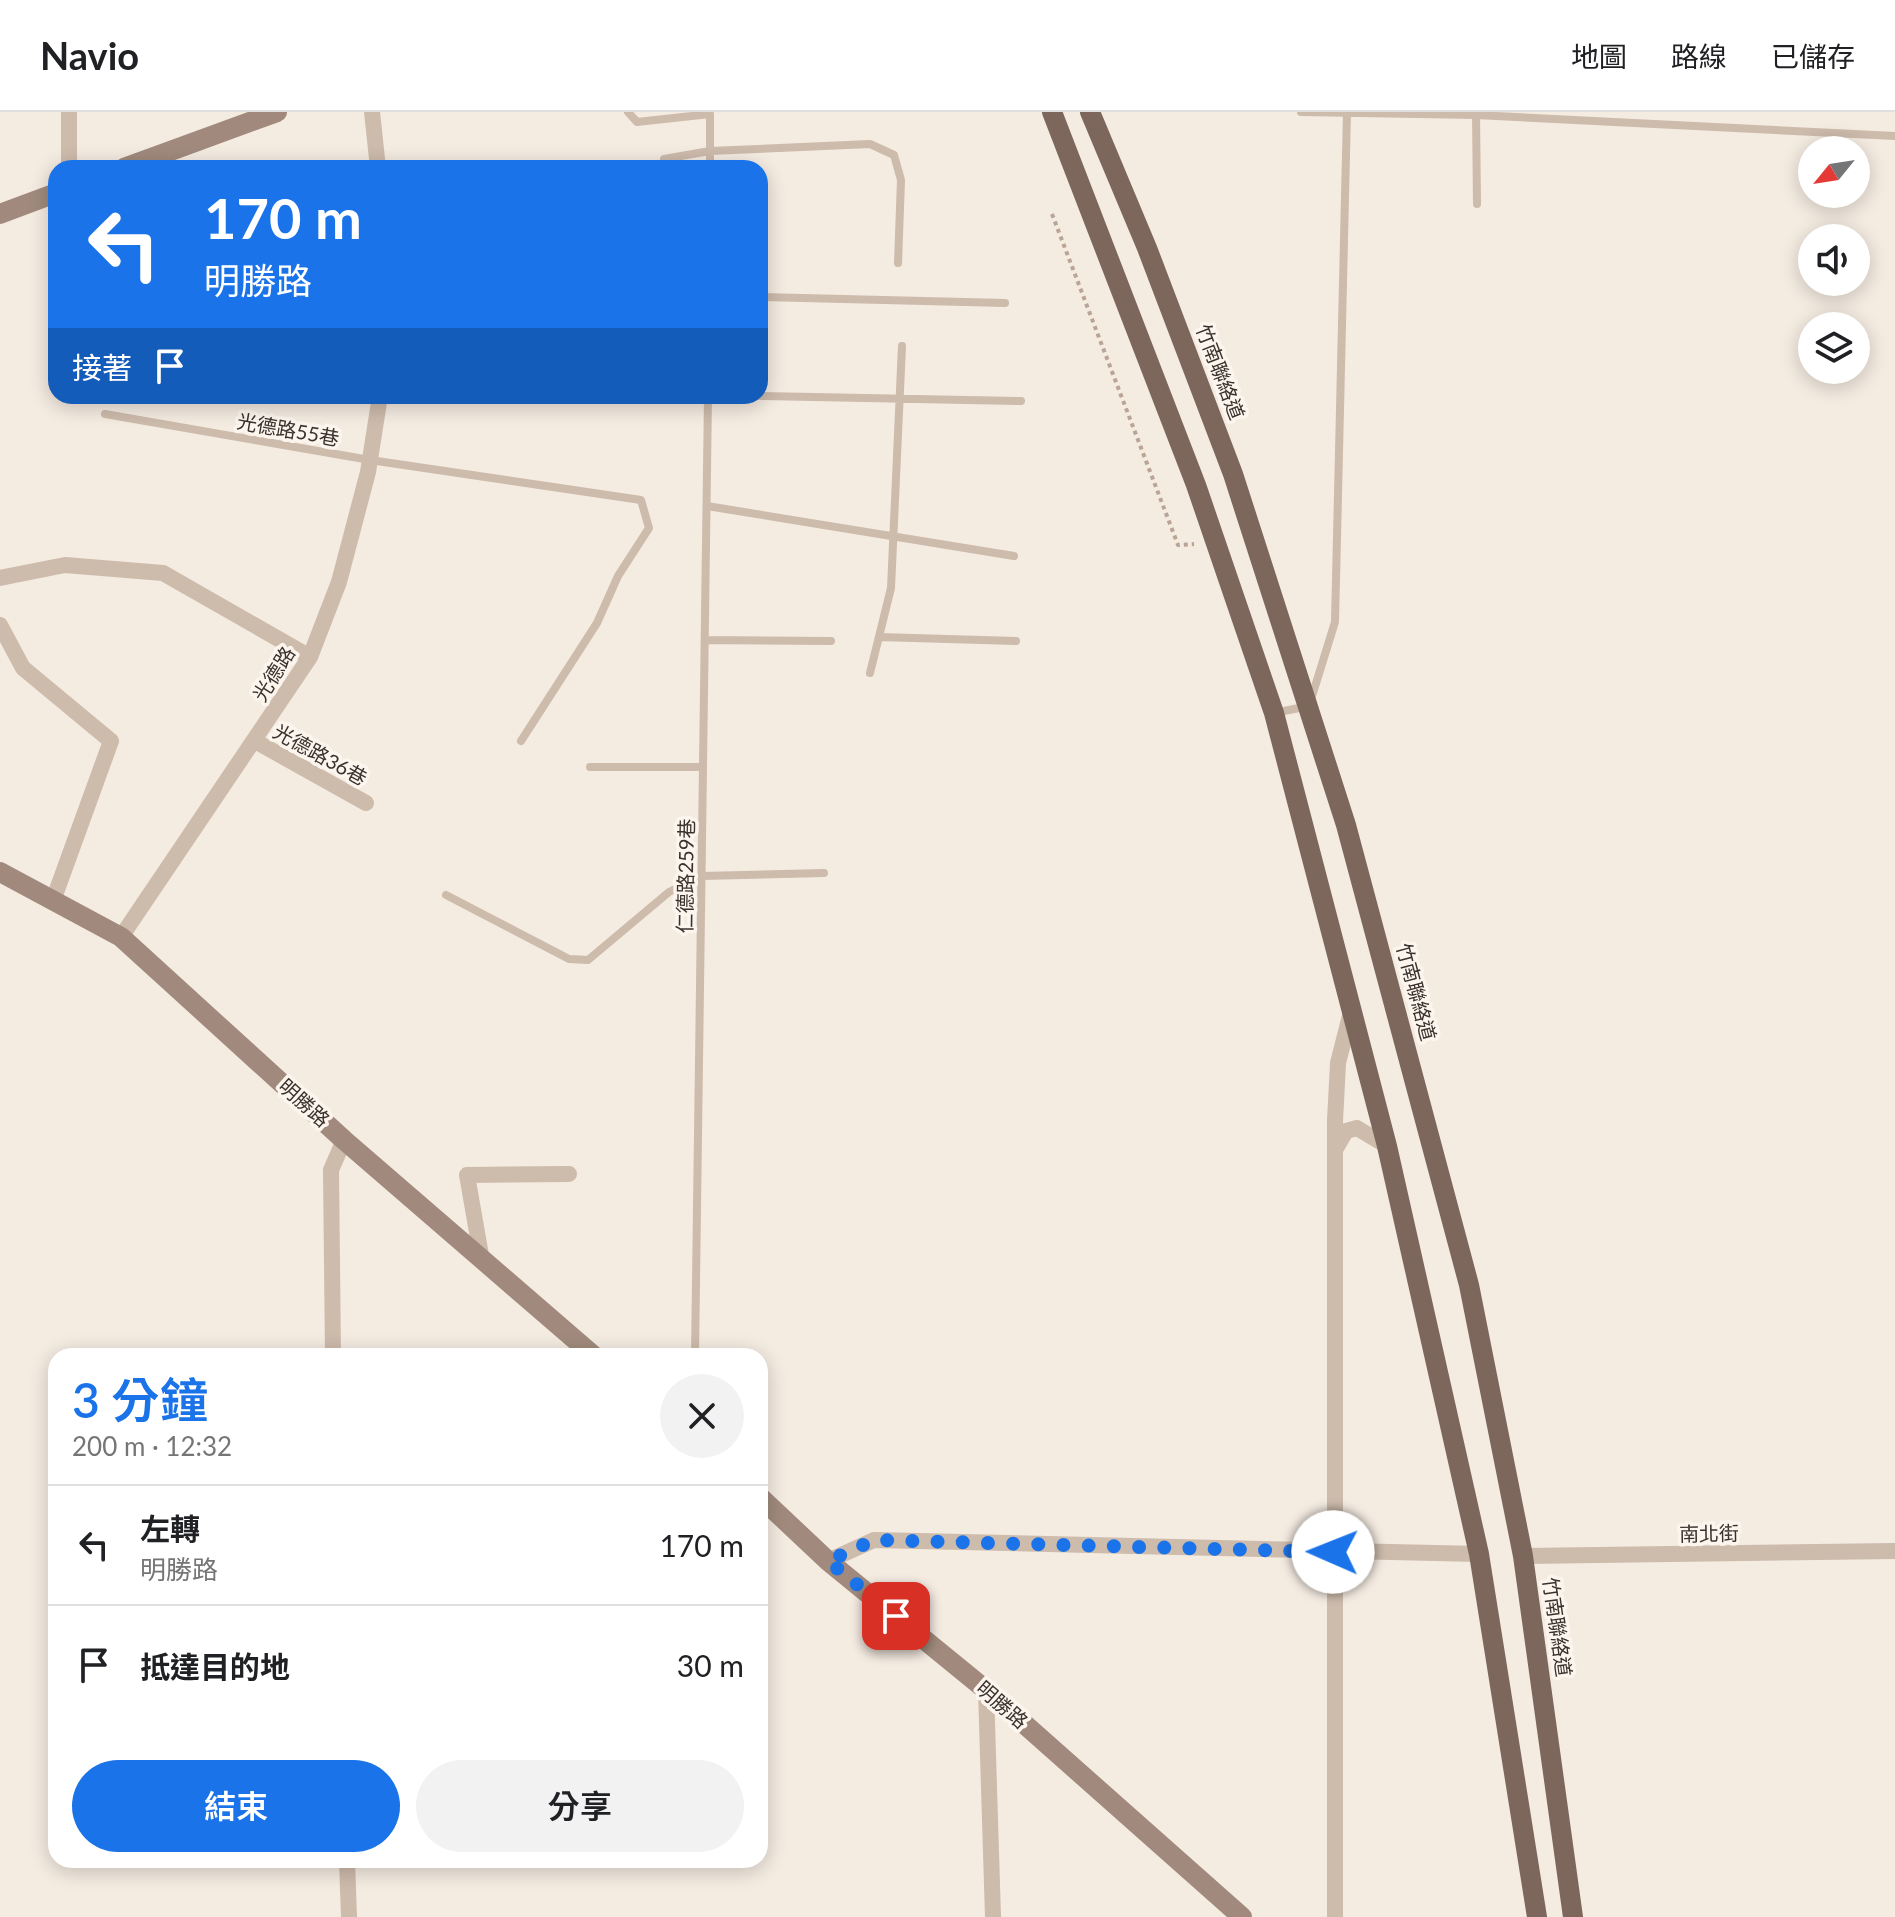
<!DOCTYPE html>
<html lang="zh-TW">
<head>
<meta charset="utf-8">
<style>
	body { margin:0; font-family:Lato,"Noto Sans TC",sans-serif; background:#f2f2f2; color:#202124; height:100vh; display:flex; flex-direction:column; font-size:30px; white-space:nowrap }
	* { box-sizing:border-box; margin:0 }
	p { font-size:26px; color:#757577 }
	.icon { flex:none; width:44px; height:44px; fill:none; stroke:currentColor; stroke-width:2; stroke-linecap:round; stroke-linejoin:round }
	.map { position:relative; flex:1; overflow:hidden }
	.side { position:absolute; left:48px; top:1236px; width:720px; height:520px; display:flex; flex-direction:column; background:#fff; border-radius:24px; box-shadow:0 4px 20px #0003 }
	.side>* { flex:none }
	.hud { position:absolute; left:48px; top:48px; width:720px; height:244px; border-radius:24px; box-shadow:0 4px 20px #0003; background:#1a73e8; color:#fff; overflow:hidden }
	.needle { width:52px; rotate:240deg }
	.fabs { position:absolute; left:1798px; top:24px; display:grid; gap:16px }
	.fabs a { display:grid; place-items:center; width:72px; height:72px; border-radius:50%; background:#fff; box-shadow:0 4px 20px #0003; font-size:40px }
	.pin { position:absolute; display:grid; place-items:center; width:68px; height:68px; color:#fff; margin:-34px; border-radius:16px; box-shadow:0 4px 12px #0006 }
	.me { position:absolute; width:88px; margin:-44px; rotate:271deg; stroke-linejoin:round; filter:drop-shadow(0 0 6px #0008) }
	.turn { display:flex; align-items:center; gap:28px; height:168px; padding:0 24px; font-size:36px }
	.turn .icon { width:104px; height:104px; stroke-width:2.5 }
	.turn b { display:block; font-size:56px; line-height:68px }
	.then { display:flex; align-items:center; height:76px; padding:0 24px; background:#0003; gap:16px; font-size:30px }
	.round { display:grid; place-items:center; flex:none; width:84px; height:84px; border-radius:42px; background:#f2f2f2 }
	.headline { display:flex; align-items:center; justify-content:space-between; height:136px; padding:0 24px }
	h1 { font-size:48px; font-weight:600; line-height:60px; color:#1a73e8 }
	.button { display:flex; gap:16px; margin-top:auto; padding:16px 24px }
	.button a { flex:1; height:92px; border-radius:48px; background:#1a73e8; color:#fff; font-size:32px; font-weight:600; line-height:92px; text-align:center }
	.button a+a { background:#f2f2f2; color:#202124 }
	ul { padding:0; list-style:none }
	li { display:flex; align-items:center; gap:24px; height:120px; padding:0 24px; border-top:2px solid #e0e0e0 }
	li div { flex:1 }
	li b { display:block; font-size:30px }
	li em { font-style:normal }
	header { display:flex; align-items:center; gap:48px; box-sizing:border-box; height:112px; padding:0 40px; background:#fff; border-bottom:2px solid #e0e0e0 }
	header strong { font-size:38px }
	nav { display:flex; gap:44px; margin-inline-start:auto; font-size:28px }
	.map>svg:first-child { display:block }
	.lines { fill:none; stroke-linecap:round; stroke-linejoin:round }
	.path { stroke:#b9a596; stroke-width:4; stroke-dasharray:4 4; stroke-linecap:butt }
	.lane { stroke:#cdbbac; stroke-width:8 }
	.street { stroke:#cdbbac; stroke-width:16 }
	.secondary { stroke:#a18a7d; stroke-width:20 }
	.primary { stroke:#7d675c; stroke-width:20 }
	.route { stroke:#1a73e8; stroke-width:14; stroke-dasharray:0 25.2 }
	.labels { text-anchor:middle; stroke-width:7; stroke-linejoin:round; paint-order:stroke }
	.street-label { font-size:20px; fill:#3b302b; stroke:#fbf5ee }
</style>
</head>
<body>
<header>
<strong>Navio</strong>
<nav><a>地圖</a><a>路線</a><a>已儲存</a></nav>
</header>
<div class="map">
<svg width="1895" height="1805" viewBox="0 0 1895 1805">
	<rect width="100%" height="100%" fill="#f4ebe1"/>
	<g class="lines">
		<path class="path" d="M1052,102l126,331 16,-1"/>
		<path class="lane" d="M628,0l9,10 73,-8v54
			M1301,0l175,3 419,21
			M1476,1l1,91
			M664,56v-9l46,-8 160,-7 24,11 7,25 -3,83
			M760,185l245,6
			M760,284l261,5
			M105,302l265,46 271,40 8,28 -31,48 -21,47 -76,118
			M707,394l307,50
			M879,525l137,4
			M705,528l126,1
			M870,561l21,-85 11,-242
			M1274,601l35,-7 26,-84 12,-510
			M590,655h113
			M446,783l123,64 19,1 81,-68 33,-16 122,-3
			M695,1244l13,-960"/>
		<path class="street" d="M69,0v56
			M372,0l6,56
			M0,466l65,-13 98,8 147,84
			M0,513l23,43 88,73 -57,157
			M255,629l111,62
			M121,825l189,-280 29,-75 29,-110 12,-76
			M1335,1038l11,-19 11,-3 30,18
			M482,1149l-15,-86 102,-1
			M333,1244l-2,-186 13,-30
			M1523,1444l372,-5
			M828,1449l46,-21 605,14
			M986,1578l7,227
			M347,1748l2,57
			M1335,1805v-796l3,-58 14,-55"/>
		<path class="secondary" d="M124,56l153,-56
			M0,102l56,-21
			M0,760l121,65 223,203 250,216
			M760,1385l68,64 158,129 256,227"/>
		<path class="primary" d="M1052,0l144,373 78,228 113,433 92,408 58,363
			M1090,0l57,136 86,226 113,351 123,460 54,271 50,361"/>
	</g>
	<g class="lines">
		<path class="route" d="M896,1504l-68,-55 46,-21 459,12"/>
	</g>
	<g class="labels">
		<g class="street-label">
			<text transform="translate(1220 260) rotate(69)" y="7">竹南聯絡道</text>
			<text transform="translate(288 318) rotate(10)" y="7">光德路55巷</text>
			<text transform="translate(274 562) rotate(-58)" y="7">光德路</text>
			<text transform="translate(320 643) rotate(29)" y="7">光德路36巷</text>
			<text transform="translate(686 764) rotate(-89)" y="7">仁德路259巷</text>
			<text transform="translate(1416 880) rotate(75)" y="7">竹南聯絡道</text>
			<text transform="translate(304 991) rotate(42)" y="7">明勝路</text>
			<text transform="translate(1709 1422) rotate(-1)" y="7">南北街</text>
			<text transform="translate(1557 1515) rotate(82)" y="7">竹南聯絡道</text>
			<text transform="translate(1002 1593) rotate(41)" y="7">明勝路</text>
		</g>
	</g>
</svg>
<div class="fabs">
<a><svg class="needle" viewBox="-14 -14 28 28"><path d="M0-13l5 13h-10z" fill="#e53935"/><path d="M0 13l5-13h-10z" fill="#757577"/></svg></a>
<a><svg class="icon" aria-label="sound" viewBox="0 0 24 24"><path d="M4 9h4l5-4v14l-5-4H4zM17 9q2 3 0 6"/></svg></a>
<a><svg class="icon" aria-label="layers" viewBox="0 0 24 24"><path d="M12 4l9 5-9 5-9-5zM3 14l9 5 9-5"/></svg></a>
</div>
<div class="pin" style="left:896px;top:1504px;background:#d93025"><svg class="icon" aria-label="arrive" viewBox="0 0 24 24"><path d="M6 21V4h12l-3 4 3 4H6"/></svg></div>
<svg class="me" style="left:1333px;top:1440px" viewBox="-20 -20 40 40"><circle r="19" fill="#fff"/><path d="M0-13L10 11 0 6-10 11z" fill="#1a73e8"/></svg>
<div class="hud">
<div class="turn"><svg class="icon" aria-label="left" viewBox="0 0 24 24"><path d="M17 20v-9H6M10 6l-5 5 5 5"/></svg><div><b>170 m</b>明勝路</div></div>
<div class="then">接著<svg class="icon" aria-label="arrive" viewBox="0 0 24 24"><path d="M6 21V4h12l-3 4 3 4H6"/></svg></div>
</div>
<section class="side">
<div class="headline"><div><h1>3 分鐘</h1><p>200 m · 12:32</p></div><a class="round"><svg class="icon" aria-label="close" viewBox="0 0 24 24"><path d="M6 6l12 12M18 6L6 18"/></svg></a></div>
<ul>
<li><svg class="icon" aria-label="left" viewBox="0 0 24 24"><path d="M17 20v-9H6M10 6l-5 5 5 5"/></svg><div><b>左轉</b><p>明勝路</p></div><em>170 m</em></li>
<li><svg class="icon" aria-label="arrive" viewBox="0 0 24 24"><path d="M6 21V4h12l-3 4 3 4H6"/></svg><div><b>抵達目的地</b></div><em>30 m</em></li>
</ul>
<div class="button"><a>結束</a><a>分享</a></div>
</section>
</div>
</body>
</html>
